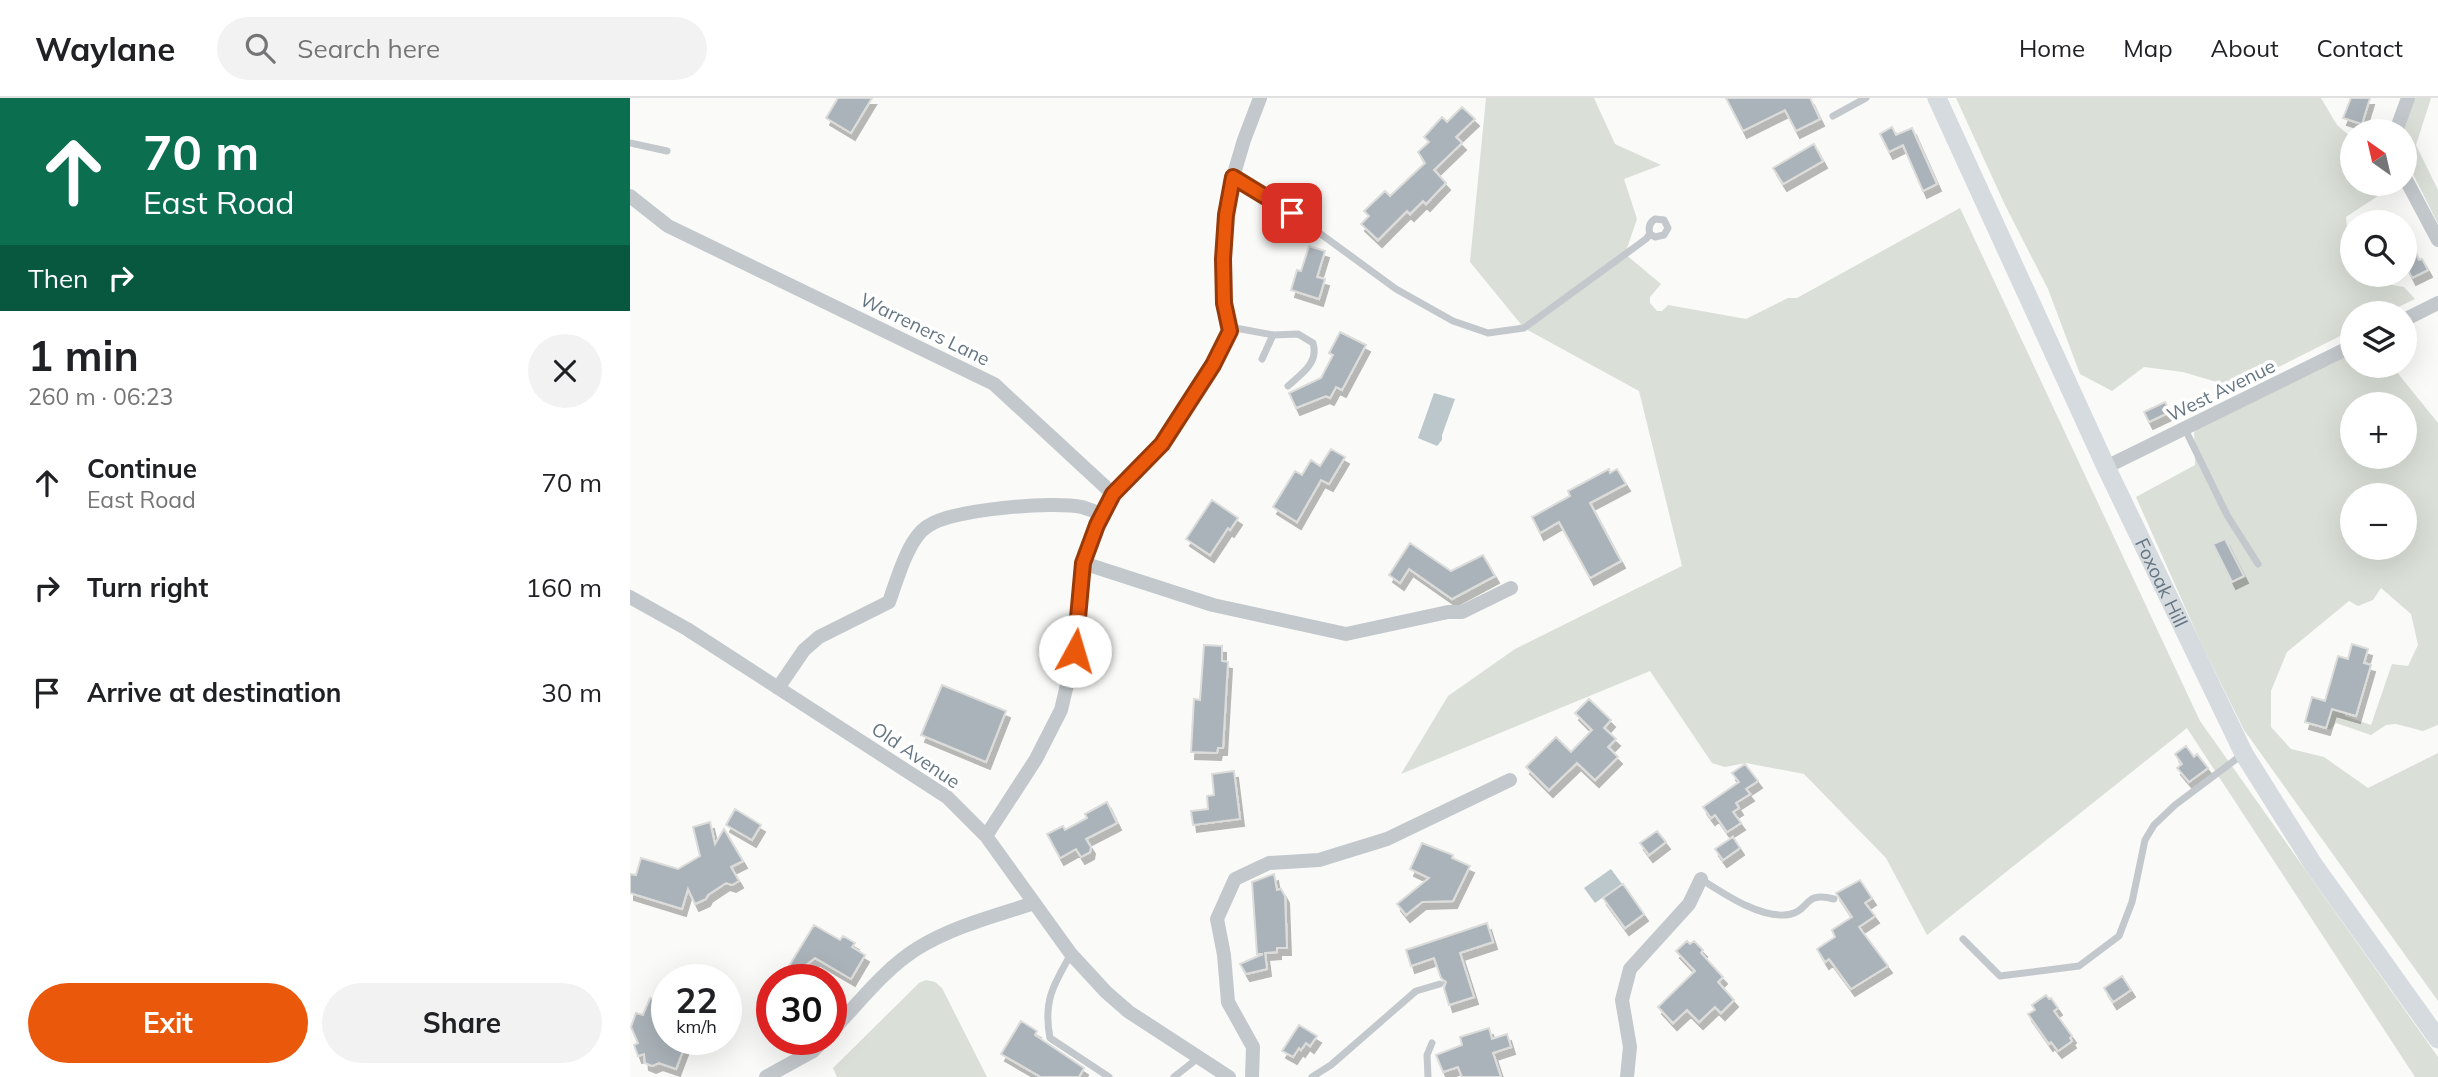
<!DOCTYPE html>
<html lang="en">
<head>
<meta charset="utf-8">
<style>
	body { margin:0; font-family:Mulish,sans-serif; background:#f2f2f2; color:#202124; height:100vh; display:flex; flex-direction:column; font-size:26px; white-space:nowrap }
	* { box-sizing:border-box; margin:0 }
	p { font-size:23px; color:#757577 }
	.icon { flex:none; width:38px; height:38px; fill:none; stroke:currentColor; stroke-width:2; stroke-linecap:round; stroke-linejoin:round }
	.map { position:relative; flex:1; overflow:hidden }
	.side { display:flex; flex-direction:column; background:#fff; width:630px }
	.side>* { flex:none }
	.guide { background:#0b6e4f; color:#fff; overflow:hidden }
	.needle { width:46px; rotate:326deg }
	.fabs { position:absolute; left:1710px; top:21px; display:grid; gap:14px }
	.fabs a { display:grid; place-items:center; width:77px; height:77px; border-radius:50%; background:#fff; box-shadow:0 7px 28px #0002; font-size:35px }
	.speed { position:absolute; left:21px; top:866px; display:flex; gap:14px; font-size:35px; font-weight:700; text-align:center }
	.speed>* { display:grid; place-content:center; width:91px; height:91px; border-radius:50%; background:#fff; box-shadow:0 7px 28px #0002; line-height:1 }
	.speed small { font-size:18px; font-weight:400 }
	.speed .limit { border:10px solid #d22; background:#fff; color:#111 }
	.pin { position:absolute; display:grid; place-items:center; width:60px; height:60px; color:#fff; margin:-30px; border-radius:14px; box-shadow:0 4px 10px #0006 }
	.me { position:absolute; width:77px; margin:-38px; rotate:6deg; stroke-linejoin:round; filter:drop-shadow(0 0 5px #0008) }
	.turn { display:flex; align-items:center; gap:24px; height:147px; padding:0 28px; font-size:32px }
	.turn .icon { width:91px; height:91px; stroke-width:2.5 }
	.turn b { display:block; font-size:49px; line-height:60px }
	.then { display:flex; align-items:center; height:66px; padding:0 28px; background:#0003; gap:14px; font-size:26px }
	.round { display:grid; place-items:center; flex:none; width:74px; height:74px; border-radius:37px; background:#f2f2f2 }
	.overview { display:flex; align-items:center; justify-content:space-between; height:119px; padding:0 28px }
	h1 { font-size:42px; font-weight:700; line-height:52px }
	.cta { display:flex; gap:14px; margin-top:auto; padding:14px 28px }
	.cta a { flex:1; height:80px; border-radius:42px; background:#ea580c; color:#fff; font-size:28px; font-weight:700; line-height:80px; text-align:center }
	.cta a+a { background:#f2f2f2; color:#202124 }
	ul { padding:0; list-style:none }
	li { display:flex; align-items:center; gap:21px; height:105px; padding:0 28px }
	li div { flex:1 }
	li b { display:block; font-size:26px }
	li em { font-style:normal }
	header { display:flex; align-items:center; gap:42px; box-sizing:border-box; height:98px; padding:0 35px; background:#fff; border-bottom:2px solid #e0e0e0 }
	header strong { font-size:33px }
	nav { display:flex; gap:38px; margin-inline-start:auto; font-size:24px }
	.search { width:490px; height:63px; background:#f2f2f2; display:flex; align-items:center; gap:18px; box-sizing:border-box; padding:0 24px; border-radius:38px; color:#757577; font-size:26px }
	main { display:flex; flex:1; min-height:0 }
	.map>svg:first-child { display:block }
	.green { fill:#dadfd7; fill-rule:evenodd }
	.water { fill:#bbc7cb }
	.building { fill:#aab3b9; stroke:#dcdcda; stroke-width:2; filter:url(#shadow) }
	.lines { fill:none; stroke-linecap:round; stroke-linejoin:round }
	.lane { stroke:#c3c8cc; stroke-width:7 }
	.street { stroke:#c3c8cc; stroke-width:14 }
	.secondary { stroke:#d6dbdf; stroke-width:19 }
	.route-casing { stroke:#983908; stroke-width:18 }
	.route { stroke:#ea580c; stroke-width:12 }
	.labels { text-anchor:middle; stroke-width:7; stroke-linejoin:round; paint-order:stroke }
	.street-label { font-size:19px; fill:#657683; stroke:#fff }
</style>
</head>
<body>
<header>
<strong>Waylane</strong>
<div class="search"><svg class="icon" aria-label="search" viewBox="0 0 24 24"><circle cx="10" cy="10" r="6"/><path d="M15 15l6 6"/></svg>Search here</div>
<nav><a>Home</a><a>Map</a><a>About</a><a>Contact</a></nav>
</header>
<main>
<section class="side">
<div class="guide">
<div class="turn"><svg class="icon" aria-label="ahead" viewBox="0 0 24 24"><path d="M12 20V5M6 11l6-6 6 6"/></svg><div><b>70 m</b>East Road</div></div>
<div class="then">Then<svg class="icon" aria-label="right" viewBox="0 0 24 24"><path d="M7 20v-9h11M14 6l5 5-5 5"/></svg></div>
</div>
<div class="overview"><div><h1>1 min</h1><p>260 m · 06:23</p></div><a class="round"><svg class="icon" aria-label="close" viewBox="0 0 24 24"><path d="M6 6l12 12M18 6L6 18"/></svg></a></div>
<ul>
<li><svg class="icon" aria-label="ahead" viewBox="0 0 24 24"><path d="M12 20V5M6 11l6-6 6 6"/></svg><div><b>Continue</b><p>East Road</p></div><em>70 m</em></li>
<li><svg class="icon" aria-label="right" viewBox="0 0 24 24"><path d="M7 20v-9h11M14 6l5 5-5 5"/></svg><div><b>Turn right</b></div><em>160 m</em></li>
<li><svg class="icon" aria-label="arrive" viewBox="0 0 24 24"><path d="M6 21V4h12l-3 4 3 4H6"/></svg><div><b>Arrive at destination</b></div><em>30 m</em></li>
</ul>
<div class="cta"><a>Exit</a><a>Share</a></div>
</section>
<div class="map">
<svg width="1808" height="979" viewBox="0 0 1808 979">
	<defs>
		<filter id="shadow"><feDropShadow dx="4" dy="7" stdDeviation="0" flood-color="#0004"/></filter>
	</defs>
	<rect width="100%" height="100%" fill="#fafaf8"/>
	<path class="green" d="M856,0h108l21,46 46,21 -37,14 13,40 -12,35 36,30 -11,13v6l7,8h5l6,-6 78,14 42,-21h9l163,-90 240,513 238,336v20h-23l-228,-349 -260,207 -41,-77 -82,-84 -58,-11 -21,4 -13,-4 -62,-92 -249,103 47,-78 67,-47 167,-83 -43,-175 -115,-63 -54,-66z
		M1326,0h365l16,27 15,13v46h33l-4,10 -35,23 3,31 3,3v24h19l5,7 28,5 11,12 -29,14h-34v17l-115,58 -54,-16 -39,-5 -32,24 -32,-17 -32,-85 -43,-84z
		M1785,0h16l-15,47 22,45v34l-33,-66 -2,-27z
		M1722,248v20h40l46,57v302l-15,6 -27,-7 -10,1 -15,10 -35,-12 -6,7 -4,-2 6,-19 13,4v3l26,9 21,-61 16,2 10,-21 -7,-31 -30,-26 -8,12 -15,6 -9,-5 -62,51 -16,39v36l20,22 33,8 44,31 70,-35v248l-194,-271 -43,-87 -65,-146 59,-32 -1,-40zM1722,306h52v53h-52zM1722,397h52v53h-52z
		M296,882l9,2 7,6 45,89h-150l-4,-9 86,-85z"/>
	<path class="water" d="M804,295l21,6 -13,36v5l-5,6 -19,-8z
		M981,771l11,15 -27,19 -11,-15z"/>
	<path class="building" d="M208,0h34l-21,35 -25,-15z
		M1096,0h84l10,21 -24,12 -11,-21 -42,21z
		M1721,0h19l-8,26 -19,-6z
		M832,9l13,12 -19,18 6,6 -28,27 12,13 -20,21 -3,-3 -13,13 -3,-3 -29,29 -17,-16 8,-8 -5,-5 21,-20 5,5 35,-33 -7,-11 11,-10 -5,-5 18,-20 5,5z
		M1262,29l4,8 16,-7 25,56 -14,7 -20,-46 -14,7 -9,-18z
		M1184,46l9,17 -40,23 -10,-16z
		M1774,133l15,29 3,-1 6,11 -16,8 -8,-16z
		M679,148l16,5 -8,26 8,2 -6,20 -28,-9 6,-20 4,1z
		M710,234l26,13 -24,45 -6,-3 -6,11 -4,-2 -30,12 -7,-15 32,-15 12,-23 -4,-2z
		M1535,304l5,10 -21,10 -5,-10z
		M701,351l14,8 -16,27 -8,-4 -24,42 -24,-15 22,-36 7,4 9,-15 9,6z
		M979,371l1,4 7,-4 9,15 -36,19 31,58 -31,17 -31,-56 -19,11 -8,-16 38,-21 -2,-5z
		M582,402l26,18 -8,12 -2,-2 -18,27 -24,-16z
		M1595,441l19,37 -12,6 -19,-38z
		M780,445l41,28 32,-16 12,21 -43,23 -43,-30 -9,14 -11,-8z
		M1722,546l16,5 -4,14 7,2 -15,51 -24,-7 -6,19 -21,-6 7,-25 13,4 13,-45 10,3z
		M574,547l18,1v15l6,1 -5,86h-5l-1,5 -26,-1 3,-53 6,1z
		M312,587l64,26 -20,51 -65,-27z
		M959,601l22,21 -7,8 12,11 -8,8 10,10 -23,23 -18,-17 -28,27 -23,-23 30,-30 15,15 21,-22 -17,-17z
		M1556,648l8,11 3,-3 11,14 -19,14 -12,-14 5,-4 -7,-10z
		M1115,666l13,17 -12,8 4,5 -14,9 3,5 -6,4 8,11 -14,9 -12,-17 -4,3 -8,-11 36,-25 -7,-9z
		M604,673l6,48 -47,6 -2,-14 17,-2 -1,-13 7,-1 -2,-21z
		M477,704l10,21 -31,16 5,8 -1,5 -9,5 -5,-8 -16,9 -13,-24 16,-8 2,4 22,-12 -2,-4z
		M105,711l26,16 -9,15 -26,-15z
		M80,724l5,22 9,-15 19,32 -12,6 8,14 -7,4 -6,-2 -18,12 -2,4 -11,5 -7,-15 -6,20 -52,-16v-19l6,1 5,-17 37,11 22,-13 -7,-29z
		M1027,733l9,11 -17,13 -9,-12z
		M1103,739l7,11 -17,12 -8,-11z
		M792,745l31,12 -1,3 18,8 -17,35 -31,1 -16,13 -9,-11 32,-26 -19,-9z
		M644,776l3,16 4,-1 4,7 2,52h-10v4l-12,1 2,16 -21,5 -6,-10 23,-10h-6l-5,-72z
		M1230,782l12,18 -7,5 10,13 -16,11 29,39 -37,23 -22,-30 -4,3 -8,-13 18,-12 -3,-7 20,-13 -16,-24z
		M993,786l21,30 -19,14 -22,-30z
		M857,825l6,19 -33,11 14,44 -25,8 -5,-17 2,-6 -5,-4 -7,-20 -23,8 -5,-16z
		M184,827l26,15 3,-4 12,7 -3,4 13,8 -14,24 -36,-21 -14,11 -5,1 -7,-4z
		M1057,843l3,3 4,-3 9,9 -2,3 22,24 -5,5 16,18 -13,13 -6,-6 -16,15 -12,-12 -14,13 -15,-16 37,-36 -19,-20z
		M1492,878l9,14 -18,12 -9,-14z
		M1416,897l3,4 2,-1 7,10 -4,3 18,25 -2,2 2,3 -14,10 -7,-9 -2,2 -21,-30 7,-4 -3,-5z
		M20,900l17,6v36h20l-11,29 -17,-6 -7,3 -7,-3 -1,-9 -6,2 -4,-11 4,-2 -7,-16 5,-14 7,2z
		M391,923l16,10 -2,4 49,33 -5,9h-38l-40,-23z
		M669,927l18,11 -7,10 -4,-3 -5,7 -2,-2 -6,9 -11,-6z
		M859,930l3,11 15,-5 4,13 -18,6 8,24h-39l-4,-10 -15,5 -7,-17 26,-10 -2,-8z"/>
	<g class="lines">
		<path class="lane" d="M1203,18l33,-18
			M0,45l37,8
			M604,79l58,36 104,76 57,32 35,12 36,-5 122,-89 4,-5c-2,-6 -1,-11 5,-15l9,1 4,8 -4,7 -9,2 -5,-3
			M600,229l43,8 25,-1 15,9c6,20 -12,31 -25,43
			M632,261l11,-24
			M1555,331l42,86 31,49
			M1071,781c23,15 63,42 90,35 20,-5 12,-23 43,-15
			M1333,841l37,37 79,-10 40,-30 13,-34 13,-62 9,-15 21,-20 68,-51
			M441,856c-18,31 -28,48 -21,84l59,39
			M544,979l24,-19
			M682,979l19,-12 85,-74 24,-7
			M798,979l-1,-22 5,-12"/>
		<path class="street" d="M1766,33l12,-33
			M1774,78l34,64
			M0,98l38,30 326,158 119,110 -16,31 -14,38 -8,88 -14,59 -25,49 -50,77
			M1774,222l34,-17
			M1476,369l246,-121
			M483,396l49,-50 51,-79 17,-34 -6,-27 2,-89 7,-38 11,-37 16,-42
			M453,465l130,42 133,29 102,-22h14l49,-24
			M0,499l57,32 260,168 39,39 85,118 35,38 23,20 100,65
			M148,590l26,-38 15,-13 70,-35c8,-22 19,-64 39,-76 25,-17 125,-25 154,-19 7,2 14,5 20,8
			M201,934c27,-28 53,-63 87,-84 36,-22 77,-32 116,-45
			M136,979l47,-26 11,-11
			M622,979l1,-30 -25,-45 -4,-47 -7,-36 18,-40 34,-16 50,-3 68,-21 123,-59
			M997,979l3,-30 -8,-47 8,-31 59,-65 12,-25"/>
		<path class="secondary" id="s1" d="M1307,0l169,369 138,287 69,110 125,175"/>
	</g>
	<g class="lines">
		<g class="route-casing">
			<path id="route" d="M445,553l8,-88 14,-38 16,-31 49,-50 51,-79 17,-34 -6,-28 -1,-44 3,-44 7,-38 59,36"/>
		</g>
		<use href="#route" class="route"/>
	</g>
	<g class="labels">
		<g class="street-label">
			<text transform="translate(295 231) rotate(26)" y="7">Warreners Lane</text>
			<text transform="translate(1591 292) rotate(-26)" y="7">West Avenue</text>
			<text dy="7" stroke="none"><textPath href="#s1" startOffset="534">Foxoak Hill</textPath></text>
			<text transform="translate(286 657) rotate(34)" y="7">Old Avenue</text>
		</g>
	</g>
</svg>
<div class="fabs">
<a><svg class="needle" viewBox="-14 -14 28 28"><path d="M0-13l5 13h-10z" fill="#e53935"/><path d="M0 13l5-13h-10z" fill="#757577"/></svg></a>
<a><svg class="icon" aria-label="search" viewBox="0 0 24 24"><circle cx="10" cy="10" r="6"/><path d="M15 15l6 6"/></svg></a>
<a><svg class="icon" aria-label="layers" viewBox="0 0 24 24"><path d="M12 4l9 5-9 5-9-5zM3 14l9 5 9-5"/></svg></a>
<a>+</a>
<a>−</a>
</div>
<div class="speed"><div>22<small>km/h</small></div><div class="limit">30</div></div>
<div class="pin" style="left:662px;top:115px;background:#d93025"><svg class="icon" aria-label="arrive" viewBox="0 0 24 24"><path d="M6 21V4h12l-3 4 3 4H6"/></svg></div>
<svg class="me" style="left:445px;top:553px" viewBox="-20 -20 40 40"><circle r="19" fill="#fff"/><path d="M0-13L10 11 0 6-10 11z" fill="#ea580c"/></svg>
</div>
</main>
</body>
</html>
